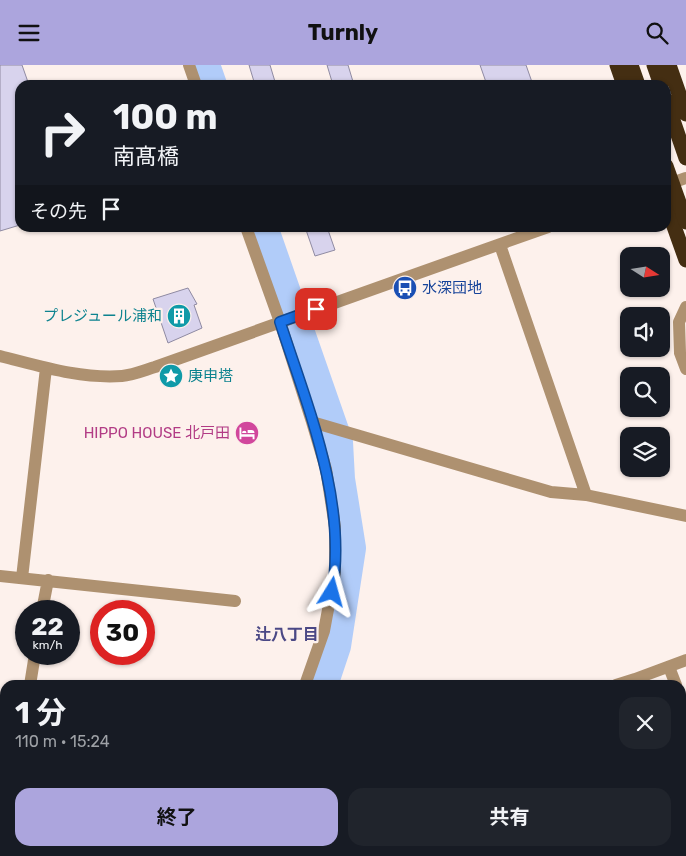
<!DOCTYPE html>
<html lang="ja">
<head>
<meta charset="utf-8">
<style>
	body { margin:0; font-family:Rubik,"Noto Sans JP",sans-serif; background:#20242c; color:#f1f3f6; height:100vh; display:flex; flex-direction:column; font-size:19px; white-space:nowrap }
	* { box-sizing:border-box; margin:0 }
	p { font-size:16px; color:#9ea1a6 }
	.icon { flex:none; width:28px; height:28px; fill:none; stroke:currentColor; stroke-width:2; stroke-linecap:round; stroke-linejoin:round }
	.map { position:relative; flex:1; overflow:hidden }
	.panel { position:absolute; left:0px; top:615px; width:686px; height:176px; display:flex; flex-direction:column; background:#171b24; border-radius:15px 15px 0 0; box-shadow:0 1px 4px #0004 }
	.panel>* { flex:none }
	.top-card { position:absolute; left:15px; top:15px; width:656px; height:152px; border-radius:15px; box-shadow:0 1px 4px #0004; background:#171b24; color:#f1f3f6; overflow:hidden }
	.needle { width:32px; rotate:102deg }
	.controls { position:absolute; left:620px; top:182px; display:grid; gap:10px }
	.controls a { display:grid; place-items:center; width:50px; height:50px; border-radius:10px; background:#171b24; box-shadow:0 1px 4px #0004; font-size:25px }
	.speed { position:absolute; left:15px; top:535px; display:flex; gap:10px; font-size:25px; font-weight:700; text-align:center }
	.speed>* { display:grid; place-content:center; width:65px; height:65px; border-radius:50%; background:#171b24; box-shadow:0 1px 4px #0004; line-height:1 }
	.speed small { font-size:12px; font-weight:400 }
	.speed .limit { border:8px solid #d22; background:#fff; color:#111 }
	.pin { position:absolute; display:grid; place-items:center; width:42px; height:42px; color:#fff; margin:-21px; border-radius:10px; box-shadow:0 2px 8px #0006 }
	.me { position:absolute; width:55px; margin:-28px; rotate:8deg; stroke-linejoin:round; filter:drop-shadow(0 0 4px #0008) }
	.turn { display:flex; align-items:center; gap:18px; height:105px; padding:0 15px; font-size:22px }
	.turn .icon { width:65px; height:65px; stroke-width:2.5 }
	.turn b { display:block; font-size:35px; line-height:42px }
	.then { display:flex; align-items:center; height:48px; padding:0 15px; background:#0003; gap:10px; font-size:19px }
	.round { display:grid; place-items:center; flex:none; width:52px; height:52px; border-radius:15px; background:#20242c }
	.headline { display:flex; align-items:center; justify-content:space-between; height:85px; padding:0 15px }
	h1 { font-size:30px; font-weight:700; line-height:38px }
	.primary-button { display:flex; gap:10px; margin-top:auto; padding:10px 15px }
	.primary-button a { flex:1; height:58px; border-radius:15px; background:#aca5dd; color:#111; font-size:20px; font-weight:700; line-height:58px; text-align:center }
	.primary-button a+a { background:#20242c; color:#f1f3f6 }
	header { display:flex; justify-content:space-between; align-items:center; height:65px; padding:0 15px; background:#aca5dd; color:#111; font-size:22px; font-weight:700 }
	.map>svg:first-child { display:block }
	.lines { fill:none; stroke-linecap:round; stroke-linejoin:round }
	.river { stroke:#b1ccf9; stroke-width:32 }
	.building { fill:#d8d3ed; stroke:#8f8aa2 }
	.minor { stroke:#ae9170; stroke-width:12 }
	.highway { stroke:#442e12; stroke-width:15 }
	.highway-bridge { stroke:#442e12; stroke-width:15 }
	.route-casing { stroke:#114b97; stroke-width:12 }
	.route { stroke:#1a73e8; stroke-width:9 }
	.labels { text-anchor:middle; stroke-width:4.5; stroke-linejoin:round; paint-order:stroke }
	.transit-label { font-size:15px; fill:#164399; stroke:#fdf1ec; text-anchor:start }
	.culture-label { font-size:15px; fill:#0d838f; stroke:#fdf1ec; text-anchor:end }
	.hotel-label { font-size:15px; fill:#b23c85; stroke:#fdf1ec; text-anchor:end }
	.neighbourhood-label { font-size:16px; font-weight:bold; fill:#4b4885; stroke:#fdf1ec }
</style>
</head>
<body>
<header><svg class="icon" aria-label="menu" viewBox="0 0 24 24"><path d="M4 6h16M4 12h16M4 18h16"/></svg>Turnly<svg class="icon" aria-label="search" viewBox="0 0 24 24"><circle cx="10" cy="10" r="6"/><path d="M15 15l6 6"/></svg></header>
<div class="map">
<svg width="686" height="791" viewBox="0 0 686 791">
	<rect width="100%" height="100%" fill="#fdf1ec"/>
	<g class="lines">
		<path class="river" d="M204,0l7,20
			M262,162l75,215 2,37 11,69 -15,98 -13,39
			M257,791l3,-5"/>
	</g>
	<path class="building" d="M0,0h22l7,20h-9v140l-20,6z
		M249,0h21l6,20h-21z
		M327,0h21l6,20h-21z
		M480,0h46l7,20h-46z
		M305,162h22l8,23 -20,6z
		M188,223l9,16 -3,1 8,23 -34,15 -15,-44z"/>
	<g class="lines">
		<path class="minor" d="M189,0l7,20
			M666,120l20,-7
			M246,162l34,95 32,100 14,47 9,58v45l-11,59 -19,54
			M500,180l86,250 100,21
			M686,242l-7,15 1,31 6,16
			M0,291c40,10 80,23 122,20 11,-1 23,-6 33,-9l393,-140
			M312,357l239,70 35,3
			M0,511l235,25
			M22,513l24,-210
			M42,546l6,-31
			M669,602l7,18
			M30,620l5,-31
			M616,620l19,-6 51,-19
			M681,632l5,11
			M681,711l5,-2
			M0,720l5,-5
			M681,736l5,11
			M273,786l4,5
			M497,786l5,5
			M128,791l2,-5
			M353,791l3,-5"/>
		<path class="highway" d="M617,0l7,20
			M631,0l7,20
			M654,0l7,20
			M669,0l17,49
			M666,35l20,58
			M666,139l20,56"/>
		<path class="highway-bridge" d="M666,101l20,56"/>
	</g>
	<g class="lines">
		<g class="route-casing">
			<path id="route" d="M316,244l-36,13c27,83 68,181 52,270"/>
		</g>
		<use href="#route" class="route"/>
	</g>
	<defs>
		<g id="bus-disc" transform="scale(1.25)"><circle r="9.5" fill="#1a4fb4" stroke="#fdf1ec"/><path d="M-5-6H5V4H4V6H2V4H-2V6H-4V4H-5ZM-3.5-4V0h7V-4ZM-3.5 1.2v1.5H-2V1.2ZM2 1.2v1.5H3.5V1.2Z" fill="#fff"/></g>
		<g id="building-disc" transform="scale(1.25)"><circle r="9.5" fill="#0f9aa8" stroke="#fdf1ec"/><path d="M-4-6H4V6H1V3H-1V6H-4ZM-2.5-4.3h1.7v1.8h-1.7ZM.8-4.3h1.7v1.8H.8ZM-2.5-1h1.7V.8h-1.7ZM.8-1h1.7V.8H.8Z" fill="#fff"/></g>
		<g id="sight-disc" transform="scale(1.25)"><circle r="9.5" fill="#0f9aa8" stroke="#fdf1ec"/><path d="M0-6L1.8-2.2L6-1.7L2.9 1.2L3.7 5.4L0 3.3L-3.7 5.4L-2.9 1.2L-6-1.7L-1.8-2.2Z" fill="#fff"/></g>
		<g id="hotel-disc" transform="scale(1.25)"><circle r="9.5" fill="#d1479c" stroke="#fdf1ec"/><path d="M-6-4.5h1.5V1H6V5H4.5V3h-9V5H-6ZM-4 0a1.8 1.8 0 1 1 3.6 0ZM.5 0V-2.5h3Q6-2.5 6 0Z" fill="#fff"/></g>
	</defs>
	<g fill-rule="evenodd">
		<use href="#bus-disc" x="405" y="223"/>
		<use href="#building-disc" x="179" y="251"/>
		<use href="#sight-disc" x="171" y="311"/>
		<use href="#hotel-disc" x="247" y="368"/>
	</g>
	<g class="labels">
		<g class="transit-label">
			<text x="422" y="228">水深団地</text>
		</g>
		<g class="culture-label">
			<text x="162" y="256">プレジュール浦和</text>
			<text x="188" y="316" text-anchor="start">庚申塔</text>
		</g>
		<g class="hotel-label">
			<text x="230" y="373">HIPPO HOUSE 北戸田</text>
		</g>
		<g class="neighbourhood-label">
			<text x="287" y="575">辻八丁目</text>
		</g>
	</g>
</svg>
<div class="controls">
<a><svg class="needle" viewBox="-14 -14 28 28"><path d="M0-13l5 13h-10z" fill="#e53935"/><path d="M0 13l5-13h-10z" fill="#9ea1a6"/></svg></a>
<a><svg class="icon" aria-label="sound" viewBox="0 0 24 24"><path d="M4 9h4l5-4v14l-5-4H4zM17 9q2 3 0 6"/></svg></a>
<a><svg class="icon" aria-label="search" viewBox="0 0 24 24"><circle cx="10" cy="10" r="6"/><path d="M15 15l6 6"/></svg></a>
<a><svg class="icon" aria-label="layers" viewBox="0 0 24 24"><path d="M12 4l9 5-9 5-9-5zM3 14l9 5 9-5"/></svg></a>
</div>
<div class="speed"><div>22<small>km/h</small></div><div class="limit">30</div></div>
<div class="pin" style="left:316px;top:244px;background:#d93025"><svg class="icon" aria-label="arrive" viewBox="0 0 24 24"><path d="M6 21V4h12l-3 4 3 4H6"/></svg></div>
<svg class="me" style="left:332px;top:527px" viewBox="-20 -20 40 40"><path d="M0-17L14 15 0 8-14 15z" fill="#1a73e8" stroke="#fff" stroke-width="4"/></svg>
<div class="top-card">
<div class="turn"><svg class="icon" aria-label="right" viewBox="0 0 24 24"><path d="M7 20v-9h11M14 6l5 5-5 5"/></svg><div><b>100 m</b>南髙橋</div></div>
<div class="then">その先<svg class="icon" aria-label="arrive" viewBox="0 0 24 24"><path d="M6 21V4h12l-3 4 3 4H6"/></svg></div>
</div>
<section class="panel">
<div class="headline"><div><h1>1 分</h1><p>110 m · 15:24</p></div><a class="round"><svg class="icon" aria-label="close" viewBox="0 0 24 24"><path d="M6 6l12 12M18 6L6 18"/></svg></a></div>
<div class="primary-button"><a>終了</a><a>共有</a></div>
</section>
</div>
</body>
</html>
